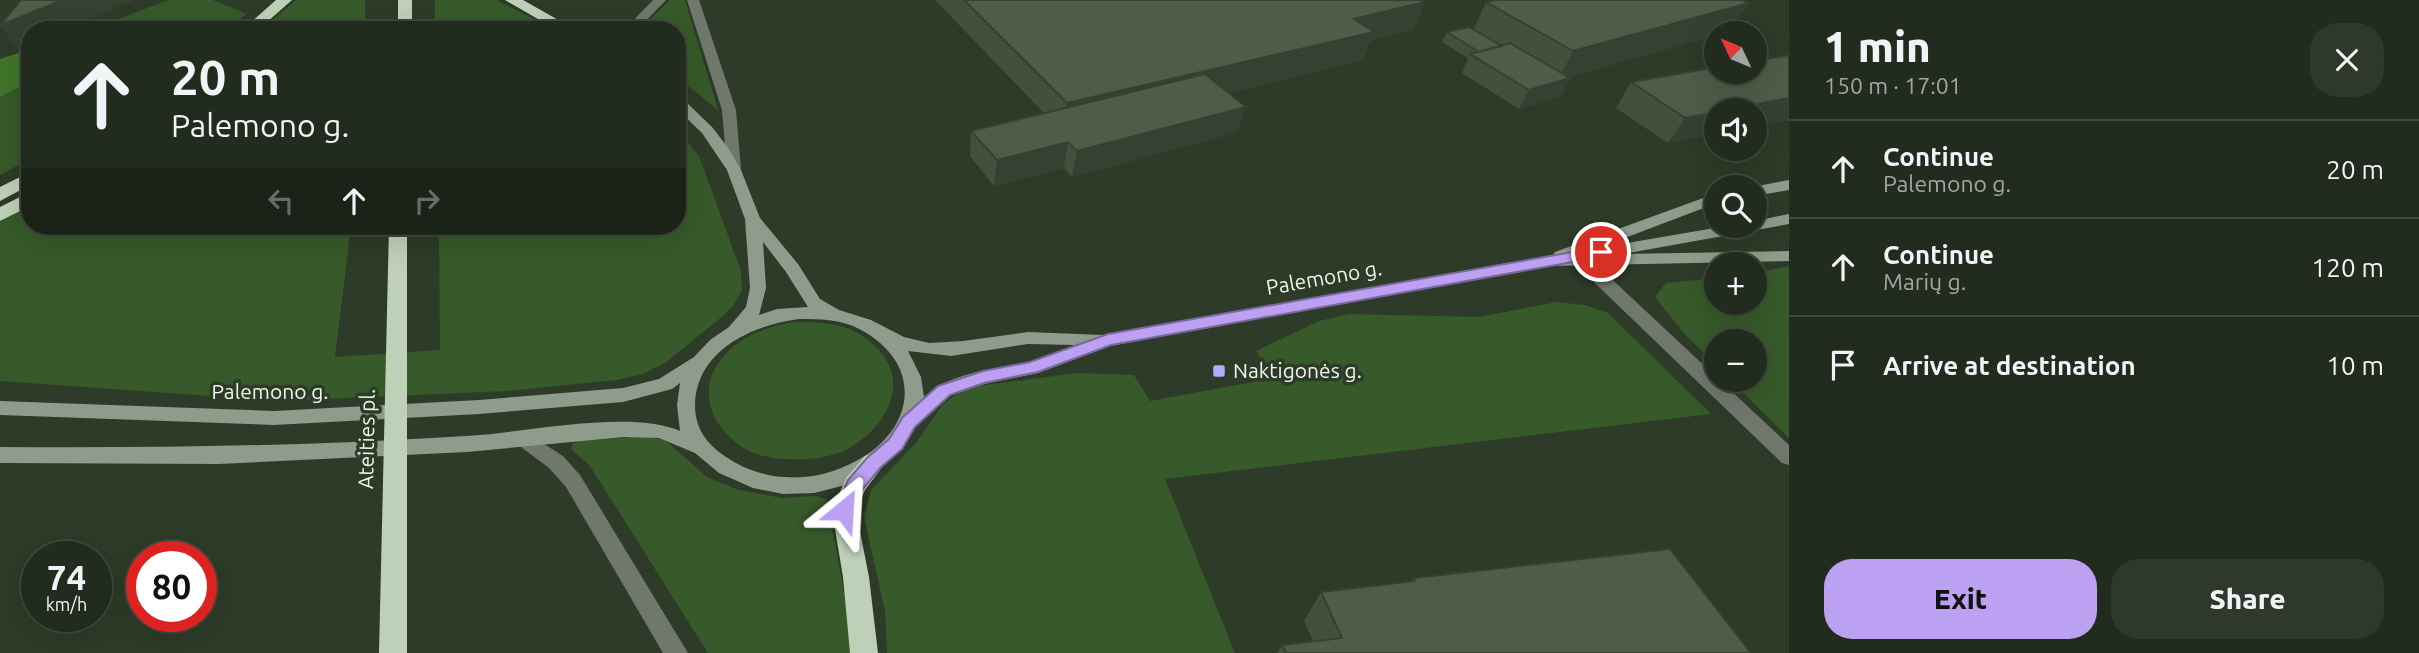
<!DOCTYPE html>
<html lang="en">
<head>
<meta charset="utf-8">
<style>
	body { margin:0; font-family:Ubuntu,sans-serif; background:#2e382b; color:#f1f3f6; height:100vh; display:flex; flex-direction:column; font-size:26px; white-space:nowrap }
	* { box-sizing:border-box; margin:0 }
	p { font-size:23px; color:#a2a7a4 }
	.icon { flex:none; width:38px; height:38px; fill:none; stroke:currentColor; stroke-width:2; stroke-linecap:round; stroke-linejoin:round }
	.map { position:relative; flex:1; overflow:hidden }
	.sheet { display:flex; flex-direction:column; background:#222c1e; width:630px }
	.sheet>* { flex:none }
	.top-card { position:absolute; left:21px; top:21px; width:665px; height:214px; border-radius:28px; box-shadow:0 7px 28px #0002,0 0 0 2px #3f483c; background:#222c1e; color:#f1f3f6; overflow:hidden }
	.needle { width:46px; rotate:314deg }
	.tools { position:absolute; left:1704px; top:21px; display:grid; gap:14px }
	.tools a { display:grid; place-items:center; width:63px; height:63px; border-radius:50%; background:#222c1e; box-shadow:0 7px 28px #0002,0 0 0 2px #3f483c; font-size:35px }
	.speed { position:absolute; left:21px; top:541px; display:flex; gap:14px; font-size:35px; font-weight:700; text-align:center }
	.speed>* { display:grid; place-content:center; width:91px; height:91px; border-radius:50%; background:#222c1e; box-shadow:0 7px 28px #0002,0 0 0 2px #3f483c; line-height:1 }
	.speed small { font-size:18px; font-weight:400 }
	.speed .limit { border:10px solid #d22; background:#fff; color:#111 }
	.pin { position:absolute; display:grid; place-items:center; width:60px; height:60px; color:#fff; margin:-30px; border:4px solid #fff; border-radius:50%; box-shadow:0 2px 7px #0007 }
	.me { position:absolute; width:77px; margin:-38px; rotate:27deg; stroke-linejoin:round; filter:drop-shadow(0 0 5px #0008) }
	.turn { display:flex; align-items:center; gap:24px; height:147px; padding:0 35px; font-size:32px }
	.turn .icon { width:91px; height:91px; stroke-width:2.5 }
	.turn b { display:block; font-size:49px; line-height:60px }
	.lanes { display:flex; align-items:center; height:66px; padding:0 35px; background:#0003; justify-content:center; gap:35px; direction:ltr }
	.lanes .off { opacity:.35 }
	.round { display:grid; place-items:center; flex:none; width:74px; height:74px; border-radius:28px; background:#2e382b }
	.overview { display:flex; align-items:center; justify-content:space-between; height:119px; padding:0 35px }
	h1 { font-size:42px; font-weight:800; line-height:52px }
	.action { display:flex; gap:14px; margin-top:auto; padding:14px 35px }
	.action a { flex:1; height:80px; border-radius:28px; background:#bca0f2; color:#111; font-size:28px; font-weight:800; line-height:80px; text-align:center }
	.action a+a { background:#2e382b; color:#f1f3f6 }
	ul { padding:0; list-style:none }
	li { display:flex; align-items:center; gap:21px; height:98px; padding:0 35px; border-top:2px solid #3f483c }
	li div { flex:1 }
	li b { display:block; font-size:26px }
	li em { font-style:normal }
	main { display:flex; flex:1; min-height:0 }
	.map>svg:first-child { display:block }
	.green { fill:#365a29 }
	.forest { fill:#3f752a }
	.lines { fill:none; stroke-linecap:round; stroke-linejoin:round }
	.street { fill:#70776d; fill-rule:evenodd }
	.secondary { fill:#8f9b8b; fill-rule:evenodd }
	.highway { fill:#bed0b8; fill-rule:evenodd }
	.wall { fill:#42503e }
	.shaded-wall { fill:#364132 }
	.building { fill:#4d5d48; stroke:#364132; stroke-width:2 }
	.route { fill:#bca0f2; stroke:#7a689d; stroke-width:2 }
	.poi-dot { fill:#b4acf9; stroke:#2d3b28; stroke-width:2.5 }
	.labels { text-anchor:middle; stroke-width:7; stroke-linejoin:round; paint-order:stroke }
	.street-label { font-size:21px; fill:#ecf6e9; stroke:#2d3b28 }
	.poi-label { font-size:21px; fill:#ecf6e9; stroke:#2d3b28; text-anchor:start }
</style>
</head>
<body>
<main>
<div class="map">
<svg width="1789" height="653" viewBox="0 0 1789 653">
	<rect width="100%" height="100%" fill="#2d3b28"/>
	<path class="green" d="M168,0h45l34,14 -23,16h-133z
		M296,0h69v30h-104z
		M435,0h62l58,30h-120z
		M670,0h15l33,110 -41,-33v-47h-38z
		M30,82v77l-30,16v-78z
		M677,129l22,27 42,115 1,19 -9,16 -15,14 -53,43 -22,11 -27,6 -109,11 -228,10 -279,-20v-159l30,-18v22h321l-16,131 105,-7 -1,-124h238z
		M1789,266v172l-59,-58h25v-39h-38v25l-34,-34 -28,-35 11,-14 51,-5v25h38v-30z
		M1557,302l28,3 23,8 103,101 -546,65 70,174h-348l-2,-42 -21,-94 7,-27 45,-47 27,-39 20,-14 13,-4 102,-13 56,2 16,26 125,-23 -19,-27 63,-30 30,-7 130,3z
		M792,322c20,0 39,0 58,7 13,6 24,15 33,26 27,36 -4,78 -37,95 -16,7 -35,10 -52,9 -17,0 -38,-2 -52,-12 -40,-28 -47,-72 -4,-104 16,-12 35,-17 54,-21z
		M642,436l23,4 42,37 32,13 44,8 33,-2 11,4 23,125v28h-142l-118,-187 -19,-17 2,-6 6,-2z"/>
	<path class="forest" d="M30,49v33l-30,15v-38z"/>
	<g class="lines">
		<path class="street" d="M653,0h13l-29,30h-13z
			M687,0h12l37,110 5,60 -2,3 -5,1 -7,-4 -5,-60z
			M1581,255l6,1 202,189v20l-7,-2 -207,-199 -2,-4 2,-4z
			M524,431l39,25 17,19 108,178h-25l-97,-166 -17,-19 -32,-24 -3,-5 3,-5z"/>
		<path class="secondary" d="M677,97l5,1 30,29 17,22 12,21 19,48 38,46 22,35 19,11 32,10 33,17 25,6 34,-2 65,-9 75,3 450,-80 2,-3 162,-59v10l-137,52 24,-1 -2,-3 2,-4 6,-1 116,-20h29v-5l34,-7v10l-166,30 166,-3v10l-242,5 -437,80 -72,27 -54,11 -33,11 -36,32 -17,25 -17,14 -39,20 -28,7 -31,1 -30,-6 -34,-15 -24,-20 -36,-15 -35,-1 -157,15 -248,12 -219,-1v-16c155,1 310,-1 466,-11 59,-3 162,-27 214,-5l-3,-26 3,-22 -8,6 -49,13 -144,12 -205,11 -274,-10v-14l274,10 205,-11 144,-12 36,-9 35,-22 16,-17 19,-13 17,-20 4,-19 -5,-69 -18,-49 -25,-37 -25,-24zM763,242l23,30 22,35 -31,2 -18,6 7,-27zM799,319c21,0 43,0 62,11 63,34 55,99 -5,131 -23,12 -44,18 -71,16 -21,-1 -41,-8 -59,-20 -19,-13 -31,-28 -31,-52 1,-55 58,-80 104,-86zM1028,344l47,1c-15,6 -31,13 -47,17 -36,8 -76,10 -104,35l-3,-20 -13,-26 43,5z
			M1789,180v10l-34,6v-9h-3z"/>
		<path class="highway" d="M276,0h16l-34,30h-16z
			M398,0h14v30h-14z
			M505,0h18l53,30h-19z
			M30,172v13l-30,16v-14z
			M30,192v14l-30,15v-14z
			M389,226h18v427h-28z
			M873,453l8,3 4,7 -20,27 -9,21 13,66 9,76h-28l-7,-76 -11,-66 14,-33 19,-22z"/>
	</g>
	<path class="wall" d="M935,0h486l4,2 -12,28 -43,11 -7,19 -135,33 10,39 -166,45 -8,-9 -70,18 -24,-30 1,-25 73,-18z
		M1486,2l263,1 -19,28 -13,2v2l-149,42 2,1 -10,19 -41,12 -57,-36 6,-15 -26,-16 5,-10 27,-3z
		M1789,55v65l-34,6v-16l-87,33 -52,-35 15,-26z
		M1414,578l337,75h-474l5,-8 31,-4 -9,-20 17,-29 90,-10z"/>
	<path class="shaded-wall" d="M63,0h72l-71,30h-34v14l-13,6 -17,-25z
		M1425,2l-12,28 -43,11 -7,19 -300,73 4,-30 287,-84z
		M1749,3l-19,28 -8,2h-5v2l-159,45 15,-29z
		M1570,78l-10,19 -41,12 10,-19z
		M1789,98v22l-34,6v-16h-30z
		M1246,107l-8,25 -166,45 5,-26z
		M1717,112v22l-49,9 17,-25z
		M1068,142l-4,26 -70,18 3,-26z"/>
	<path class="building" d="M21,0h42l-63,25z
		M964,0h457l4,2 -71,17 20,13 -307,71z
		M1495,0h247l7,3 -176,48 -87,-49z
		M1469,27l33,19 -23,6 -32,-20z
		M1510,43l60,35 -41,12 -59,-36z
		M1789,55v43l-64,12h-8v2l-32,6 -54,-36 86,-15v5h38v-11z
		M1205,74l41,33 -169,44 -9,-9 -71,18 -26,-29z
		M1670,549l81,104h-465l-4,-8 60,-7 -21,-46 94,-11 -1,-3z"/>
	<path class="route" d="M1601,247l5,2 2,3 -2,4 -495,89 -73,27 -54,11 -34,12 -35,32 -13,22 -22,19 -18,22 -11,26 -7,2 -6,-2 -3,-6 13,-30 19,-22 22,-19 14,-22 35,-31 45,-15 47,-9 78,-28z"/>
	<rect class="poi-dot" x="1212" y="364" width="14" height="14" rx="3.5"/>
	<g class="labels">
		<g class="street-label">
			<text transform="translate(1324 278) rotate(-10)" y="7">Palemono g.</text>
			<text x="270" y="399">Palemono g.</text>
			<text transform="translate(367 439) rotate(-89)" y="7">Ateities pl.</text>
		</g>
		<g class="poi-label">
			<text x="1233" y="378">Naktigonės g.</text>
		</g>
	</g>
</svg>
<div class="tools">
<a><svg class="needle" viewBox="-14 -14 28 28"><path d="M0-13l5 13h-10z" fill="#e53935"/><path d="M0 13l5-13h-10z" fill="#a2a7a4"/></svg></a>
<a><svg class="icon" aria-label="sound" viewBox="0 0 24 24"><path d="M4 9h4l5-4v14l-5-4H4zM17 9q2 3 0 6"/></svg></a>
<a><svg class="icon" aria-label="search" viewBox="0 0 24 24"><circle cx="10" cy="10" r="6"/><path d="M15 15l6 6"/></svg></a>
<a>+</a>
<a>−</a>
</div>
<div class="speed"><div>74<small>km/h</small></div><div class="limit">80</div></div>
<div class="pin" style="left:1601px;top:252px;background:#d93025"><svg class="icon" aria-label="arrive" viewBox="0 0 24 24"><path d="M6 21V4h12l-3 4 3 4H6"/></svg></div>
<svg class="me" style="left:844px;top:510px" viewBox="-20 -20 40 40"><path d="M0-17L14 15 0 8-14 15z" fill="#bca0f2" stroke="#fff" stroke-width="4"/></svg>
<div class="top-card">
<div class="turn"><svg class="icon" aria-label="ahead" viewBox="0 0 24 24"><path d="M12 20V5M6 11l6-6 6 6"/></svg><div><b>20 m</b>Palemono g.</div></div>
<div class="lanes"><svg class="icon off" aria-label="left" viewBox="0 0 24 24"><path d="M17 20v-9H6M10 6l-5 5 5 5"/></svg><svg class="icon" aria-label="ahead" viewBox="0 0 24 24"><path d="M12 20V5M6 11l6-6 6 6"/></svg><svg class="icon off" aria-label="right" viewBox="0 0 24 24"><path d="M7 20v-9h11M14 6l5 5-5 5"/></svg></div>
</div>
</div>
<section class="sheet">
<div class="overview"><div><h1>1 min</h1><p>150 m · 17:01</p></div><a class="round"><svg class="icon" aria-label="close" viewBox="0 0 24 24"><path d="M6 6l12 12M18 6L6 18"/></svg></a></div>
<ul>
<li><svg class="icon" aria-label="ahead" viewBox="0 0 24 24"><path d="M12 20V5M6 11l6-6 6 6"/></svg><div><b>Continue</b><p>Palemono g.</p></div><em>20 m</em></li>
<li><svg class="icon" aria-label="ahead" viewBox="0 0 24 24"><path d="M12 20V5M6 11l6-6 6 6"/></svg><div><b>Continue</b><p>Marių g.</p></div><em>120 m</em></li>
<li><svg class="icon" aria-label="arrive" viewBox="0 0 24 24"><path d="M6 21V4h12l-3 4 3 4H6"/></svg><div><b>Arrive at destination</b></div><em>10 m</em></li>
</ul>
<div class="action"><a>Exit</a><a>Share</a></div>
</section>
</main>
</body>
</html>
